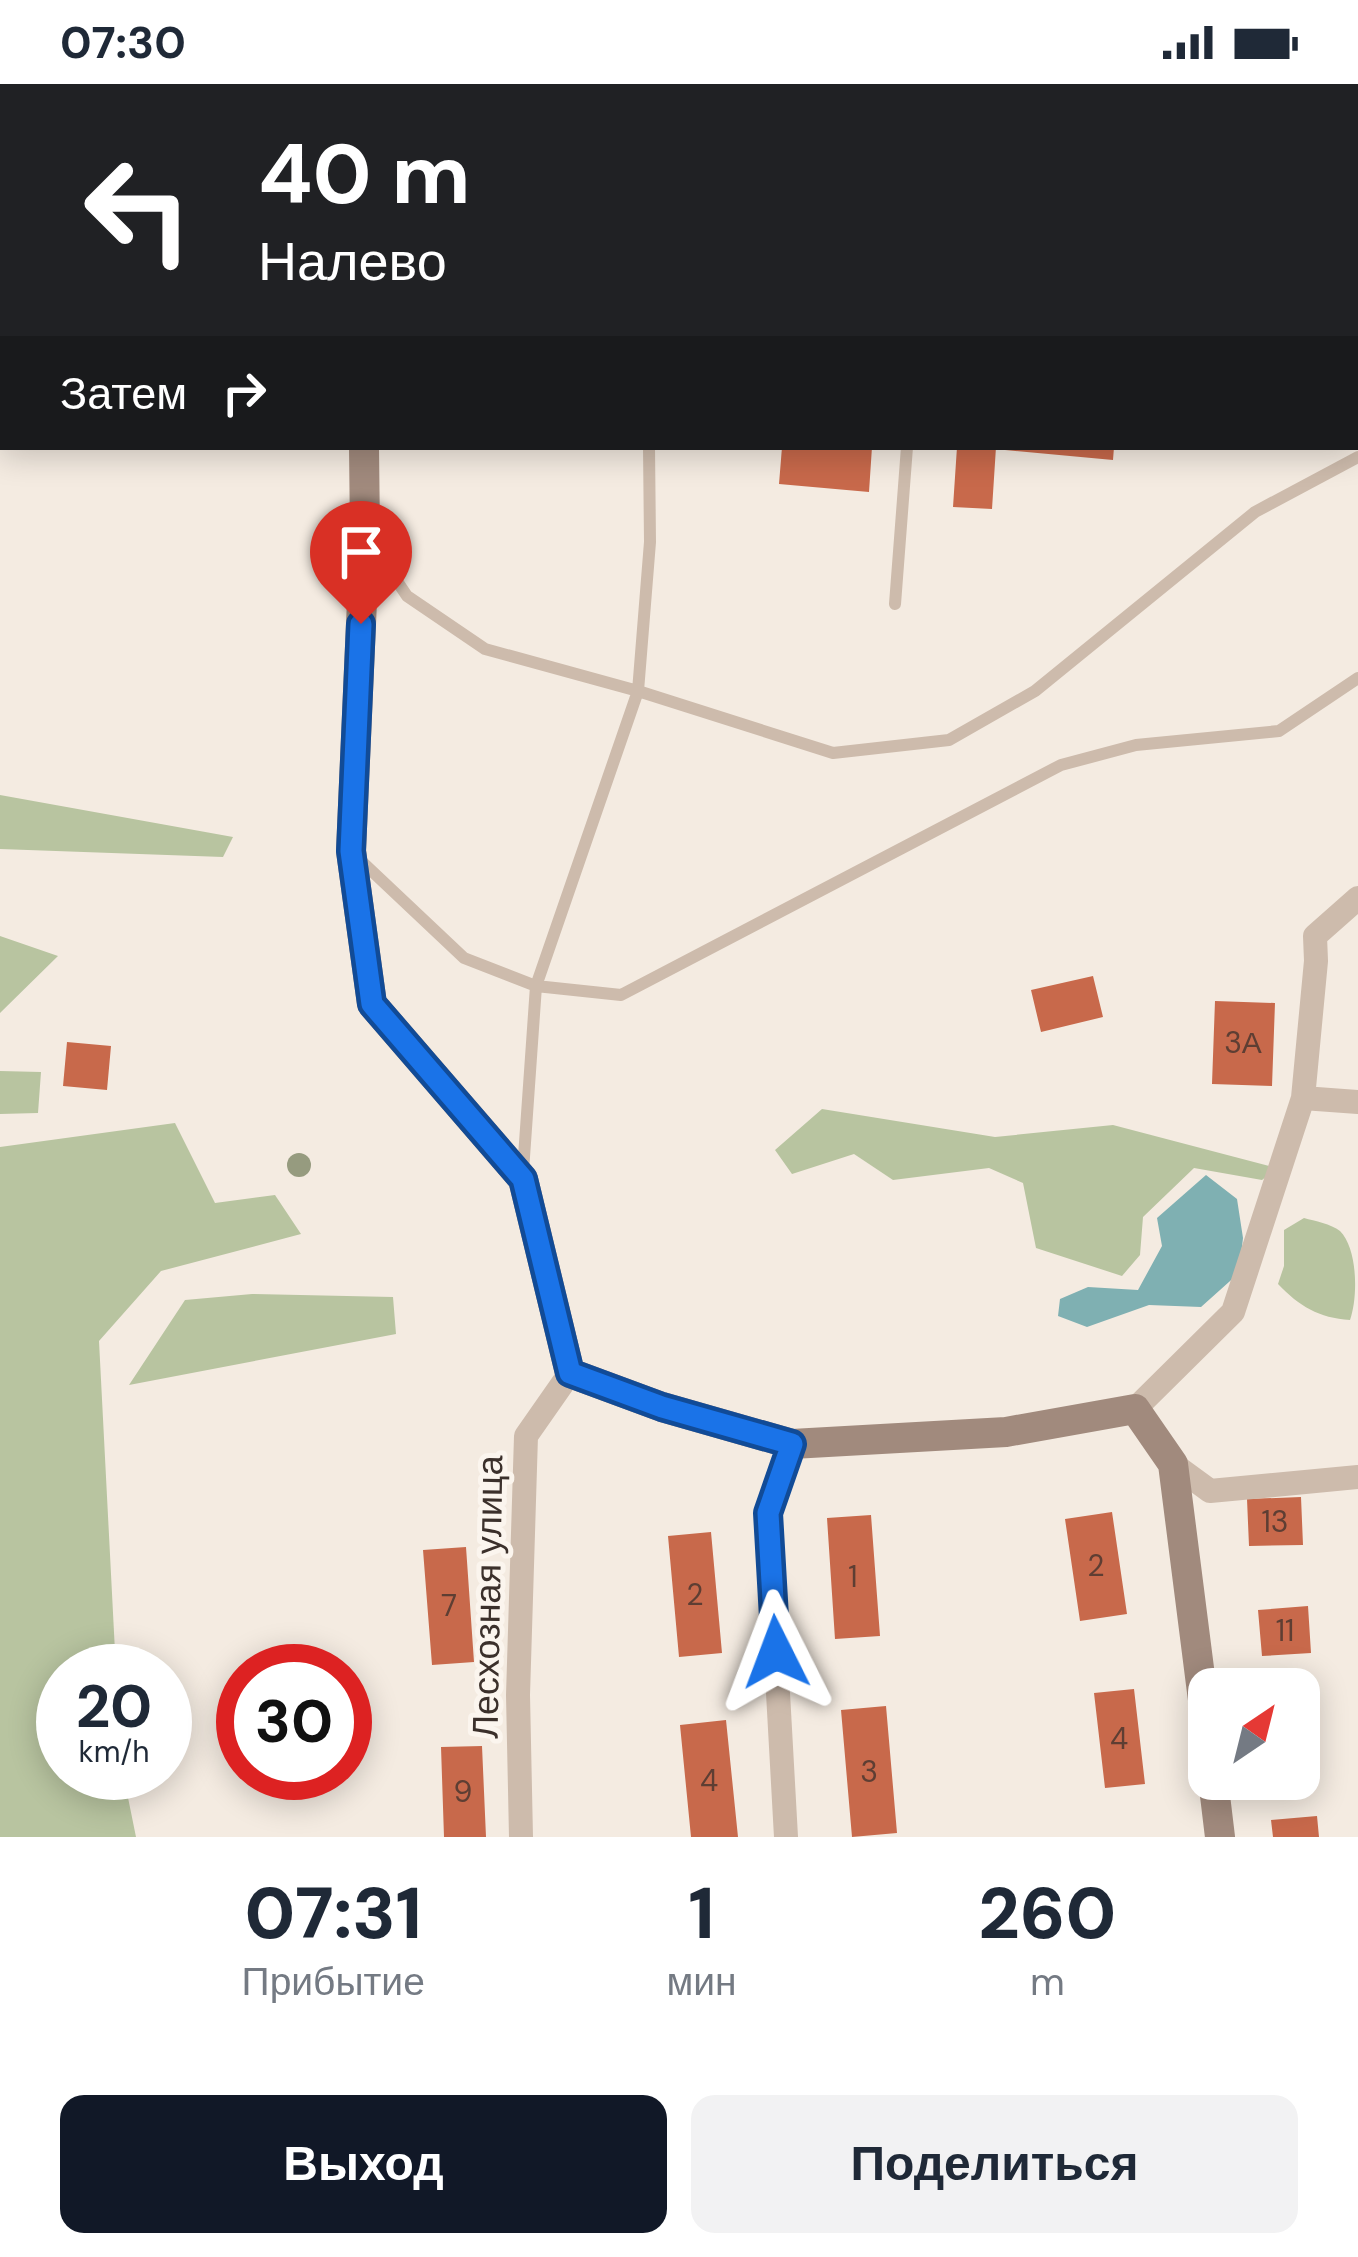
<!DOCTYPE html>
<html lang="ru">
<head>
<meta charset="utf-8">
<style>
	body { margin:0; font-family:"DM Sans",sans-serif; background:#f2f2f3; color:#1f2937; height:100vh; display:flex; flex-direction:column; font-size:45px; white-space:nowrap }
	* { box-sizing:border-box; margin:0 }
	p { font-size:39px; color:#747a83 }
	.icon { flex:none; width:66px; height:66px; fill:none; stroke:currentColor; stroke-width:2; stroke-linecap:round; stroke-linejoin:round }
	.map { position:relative; height:1753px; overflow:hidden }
	.side { display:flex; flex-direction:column; background:#fff; flex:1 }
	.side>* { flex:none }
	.banner { position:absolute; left:0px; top:0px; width:1359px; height:366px; box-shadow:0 6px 30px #0003; background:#202124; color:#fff; overflow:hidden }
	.needle { width:78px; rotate:35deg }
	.controls { position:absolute; left:1188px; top:1584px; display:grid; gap:24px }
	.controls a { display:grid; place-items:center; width:132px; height:132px; border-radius:24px; background:#fff; box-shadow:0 6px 30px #0003; font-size:60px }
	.speed { position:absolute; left:36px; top:1560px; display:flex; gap:24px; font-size:60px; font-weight:700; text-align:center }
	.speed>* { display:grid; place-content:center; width:156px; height:156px; border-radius:50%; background:#fff; box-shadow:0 6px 30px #0003; line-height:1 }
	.speed small { font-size:30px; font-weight:400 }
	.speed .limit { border:18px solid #d22; background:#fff; color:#111 }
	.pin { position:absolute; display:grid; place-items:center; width:102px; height:102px; color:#fff; margin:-123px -51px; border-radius:50% 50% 50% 0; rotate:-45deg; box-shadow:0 0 12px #0007 }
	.pin .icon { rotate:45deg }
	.me { position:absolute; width:132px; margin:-66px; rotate:357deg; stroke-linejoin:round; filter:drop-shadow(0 0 9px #0008) }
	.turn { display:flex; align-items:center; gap:42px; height:252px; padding:0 60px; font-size:54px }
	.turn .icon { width:156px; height:156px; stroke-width:2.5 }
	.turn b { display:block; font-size:84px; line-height:102px }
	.then { display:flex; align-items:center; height:114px; padding:0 60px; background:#0003; gap:24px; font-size:45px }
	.eta { display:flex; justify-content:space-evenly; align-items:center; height:204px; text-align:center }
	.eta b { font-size:72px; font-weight:800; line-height:84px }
	.button { display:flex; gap:24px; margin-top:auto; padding:24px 60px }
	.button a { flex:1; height:138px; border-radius:24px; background:#111827; color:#fff; font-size:48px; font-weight:800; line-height:138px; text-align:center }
	.button a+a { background:#f2f2f3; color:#1f2937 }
	.status { display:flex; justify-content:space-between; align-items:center; height:84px; padding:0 60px; background:#fff; direction:ltr }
	.status svg { height:33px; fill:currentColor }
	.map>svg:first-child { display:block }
	.green { fill:#b8c4a0 }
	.water { fill:#7fb0b2 }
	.building { fill:#c8694b }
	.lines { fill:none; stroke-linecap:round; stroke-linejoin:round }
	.lane { stroke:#cdbbac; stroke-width:12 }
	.street { stroke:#cdbbac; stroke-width:24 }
	.secondary { stroke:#a18a7d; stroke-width:30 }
	.tree { fill:#969b7f }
	.route-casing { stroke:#114b97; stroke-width:30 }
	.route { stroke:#1a73e8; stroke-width:21 }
	.labels { text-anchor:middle; stroke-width:10; stroke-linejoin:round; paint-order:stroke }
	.number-label { font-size:30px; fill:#5e3e33 }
	.street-label { font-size:36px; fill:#3b302b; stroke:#fbf5ee }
</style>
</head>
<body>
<div class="status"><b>07:30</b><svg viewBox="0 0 49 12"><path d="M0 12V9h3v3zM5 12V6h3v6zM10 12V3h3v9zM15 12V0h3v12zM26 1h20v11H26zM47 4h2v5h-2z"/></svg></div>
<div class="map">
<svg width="1358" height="1753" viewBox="0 0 1358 1753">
	<rect width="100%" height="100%" fill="#f4ebe1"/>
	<path class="green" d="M0,711l233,42 -10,20 -223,-8z
		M0,852l58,20 -58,57z
		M0,987l41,1 -3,41 -38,1z
		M822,1025l173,28 118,-12 164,43 -15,12 -68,-12 -51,49 -3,38 -18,21 -86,-28 -13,-65 -34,-15 -96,12 -39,-26 -62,20 -17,-24z
		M175,1039l40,80 60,-8 26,39 -140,37 -62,70 17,330h-53v102h60l13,64h-136v-690z
		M1304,1134c11,3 27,6 36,13 18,18 18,67 10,89 -31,-2 -51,-14 -72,-36l6,-18v-36z
		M252,1210l141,3 3,37 -267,51 56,-85z"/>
	<path class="water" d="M1206,1091l31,24 6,39 -4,35 -38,34 -52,-2 -62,22 -29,-11 2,-17 28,-12 50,3 24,-44 -5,-28z"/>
	<path class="building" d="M782,363h90l-3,45 -90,-8z
		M957,363h39l-4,62 -39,-2z
		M1005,363h109l-1,13 -108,-10z
		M1093,892l10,41 -62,15 -10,-42z
		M1215,917l60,2 -3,83 -60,-2z
		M67,958l44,4 -4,44 -44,-4z
		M1301,1413l2,48 -54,1 -2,-47z
		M1112,1428l15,102 -47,7 -15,-102z
		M871,1431l9,121 -45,3 -8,-121z
		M711,1448l11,121 -43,4 -11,-121z
		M466,1463l8,115 -42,3 -9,-115z
		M1308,1522l3,47 -49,3 -4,-46z
		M1134,1605l11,95 -40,4 -11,-95z
		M1315,1616l4,47 -20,2v-47z
		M886,1622l11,127 -45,4 -11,-127z
		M726,1636l12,117h-47l-11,-112z
		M482,1662l4,91h-42l-3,-90z
		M1317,1732l2,21h-46l-2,-17z"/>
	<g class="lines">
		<path class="lane" d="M666,3l1,-3
			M934,3v-3
			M372,460l35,52 78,53 153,42 195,62 116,-13 86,-49 220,-179 103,-55
			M895,520l12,-157
			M358,774l106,100 72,28 85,9 440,-230 75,-20 143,-14 79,-53
			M523,1087l13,-185 102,-295 12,-149 -1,-95"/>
		<path class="street" d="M1303,1014l13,-137 -1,-25 43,-38
			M1135,1325l98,-97 70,-214 55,4
			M1173,1380l37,27 148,-14
			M521,1753l-3,-142 8,-259 44,-63
			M786,1753l-18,-324 24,-69"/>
		<path class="secondary" d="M361,0v3
			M364,363l1,86 -14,318 21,153 151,175 47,194 92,34 130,37 214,-12 129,-23 38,55 36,283
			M1213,1695l7,58"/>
	</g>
	<circle class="tree" cx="299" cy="1081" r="12"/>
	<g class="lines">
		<g class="route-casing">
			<path id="route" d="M361,540l-10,227 21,153 151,175 47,194 92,34 130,37 -24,69 8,139"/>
		</g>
		<use href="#route" class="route"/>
	</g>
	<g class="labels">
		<g class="number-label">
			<text x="1243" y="969">3А</text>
			<text x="1275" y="1448">13</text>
			<text x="1096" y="1492">2</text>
			<text x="853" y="1503">1</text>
			<text x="695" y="1521">2</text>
			<text x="449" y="1532">7</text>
			<text x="1285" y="1557">11</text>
			<text x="1119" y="1665">4</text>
			<text x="869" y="1698">3</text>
			<text x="709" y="1707">4</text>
			<text x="463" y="1718">9</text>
		</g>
		<g class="street-label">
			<text transform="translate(487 1513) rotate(-89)" y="13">Лесхозная улица</text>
		</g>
	</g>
</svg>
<div class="controls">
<a><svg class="needle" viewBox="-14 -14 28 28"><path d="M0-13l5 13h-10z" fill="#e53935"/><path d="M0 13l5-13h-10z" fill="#747a83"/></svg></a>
</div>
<div class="speed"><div>20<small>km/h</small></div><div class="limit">30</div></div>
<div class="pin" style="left:361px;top:540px;background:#d93025"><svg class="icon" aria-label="arrive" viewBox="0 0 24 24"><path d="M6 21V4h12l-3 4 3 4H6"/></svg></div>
<svg class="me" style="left:776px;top:1568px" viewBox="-20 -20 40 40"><path d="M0-17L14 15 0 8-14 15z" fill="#1a73e8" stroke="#fff" stroke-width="4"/></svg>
<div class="banner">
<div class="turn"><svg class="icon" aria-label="left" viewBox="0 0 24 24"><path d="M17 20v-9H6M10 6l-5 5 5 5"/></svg><div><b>40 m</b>Налево</div></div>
<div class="then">Затем<svg class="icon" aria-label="right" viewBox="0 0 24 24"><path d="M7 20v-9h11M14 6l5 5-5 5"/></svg></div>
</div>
</div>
<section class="side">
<div class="eta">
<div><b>07:31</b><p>Прибытие</p></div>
<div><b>1</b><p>мин</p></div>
<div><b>260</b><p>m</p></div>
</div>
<div class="button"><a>Выход</a><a>Поделиться</a></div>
</section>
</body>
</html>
